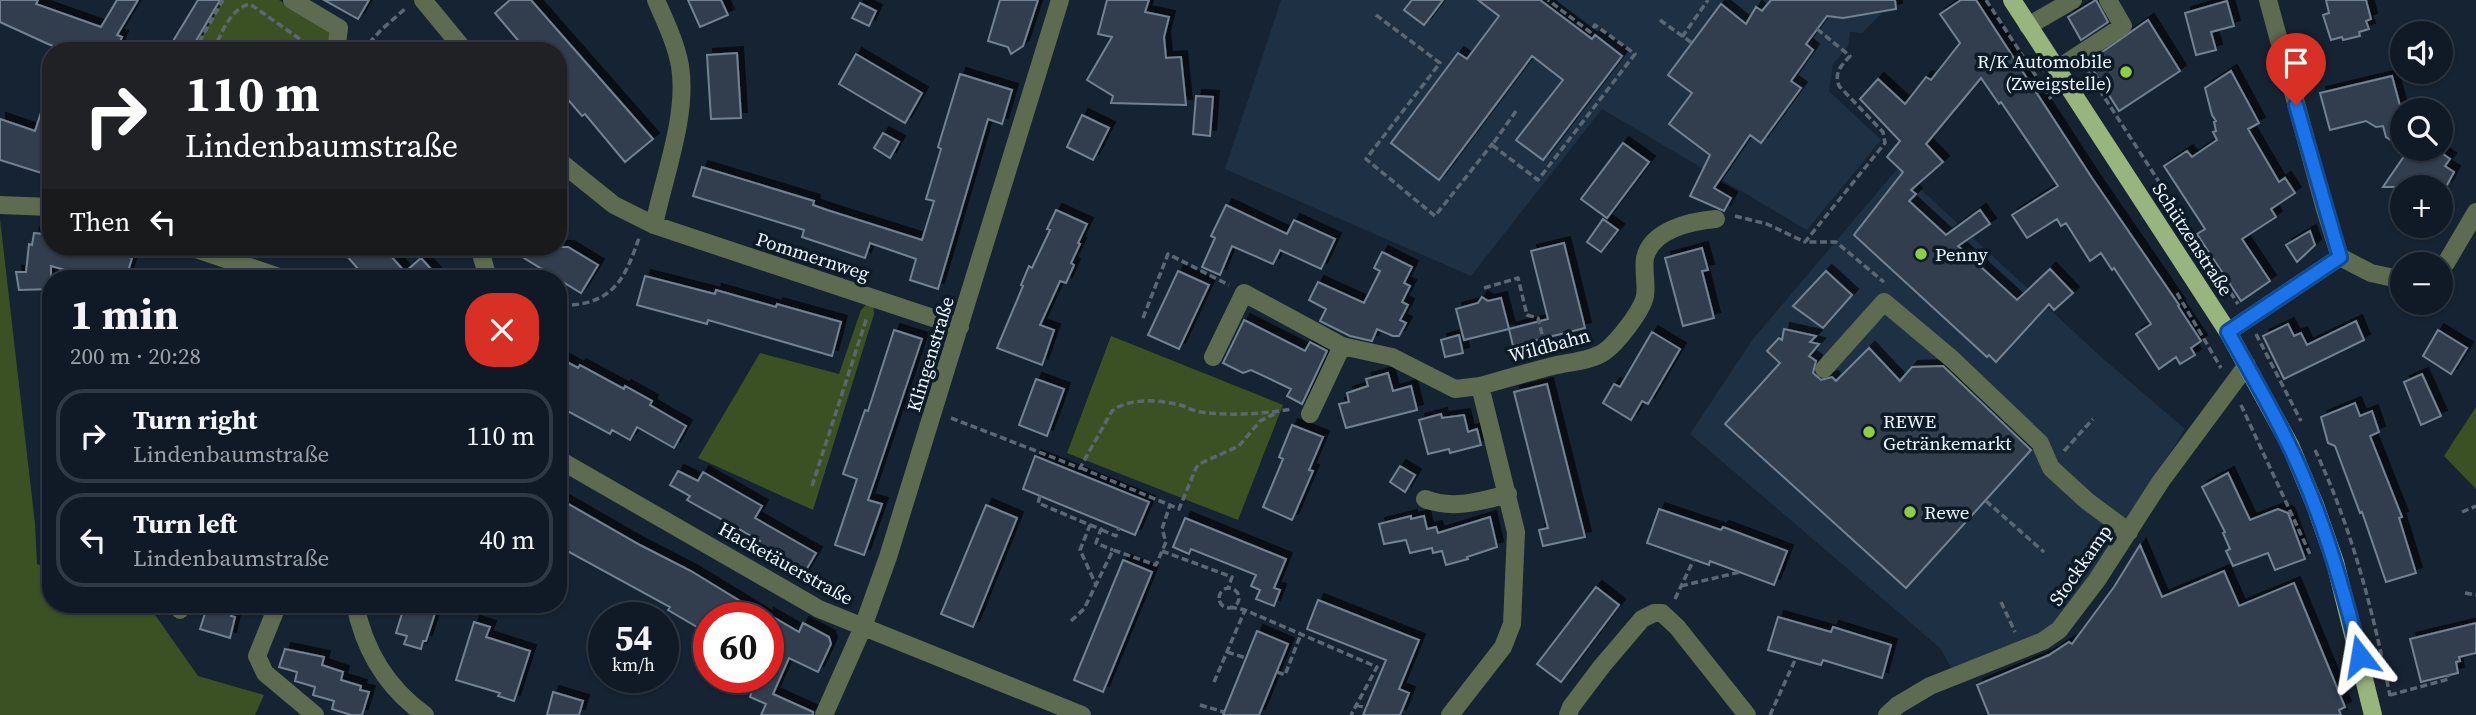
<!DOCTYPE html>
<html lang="en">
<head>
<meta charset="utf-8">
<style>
	body { margin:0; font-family:"Source Serif 4",serif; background:#1e2732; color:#f1f3f6; height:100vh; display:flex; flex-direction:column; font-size:26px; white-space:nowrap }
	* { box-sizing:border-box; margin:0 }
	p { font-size:23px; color:#9ca1a7 }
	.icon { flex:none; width:38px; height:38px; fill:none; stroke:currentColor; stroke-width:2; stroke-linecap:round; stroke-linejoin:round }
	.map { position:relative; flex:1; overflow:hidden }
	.drawer { position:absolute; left:42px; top:270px; width:525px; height:343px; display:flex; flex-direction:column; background:#101a26; border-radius:28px; box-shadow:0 2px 5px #0004,0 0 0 2px #303843 }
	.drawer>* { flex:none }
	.top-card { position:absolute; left:42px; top:42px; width:525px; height:214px; border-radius:28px; box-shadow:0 2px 5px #0004,0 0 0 2px #303843; background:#202124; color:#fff; overflow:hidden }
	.buttons { position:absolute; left:2390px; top:21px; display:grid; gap:14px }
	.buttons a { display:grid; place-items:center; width:63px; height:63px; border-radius:50%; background:#101a26; box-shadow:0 2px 5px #0004,0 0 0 2px #303843; font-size:35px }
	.speed { position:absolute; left:588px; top:602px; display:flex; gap:14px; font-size:35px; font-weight:700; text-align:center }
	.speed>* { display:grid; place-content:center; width:91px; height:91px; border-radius:50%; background:#101a26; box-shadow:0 2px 5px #0004,0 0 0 2px #303843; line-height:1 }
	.speed small { font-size:18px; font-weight:400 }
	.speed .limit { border:10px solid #d22; background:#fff; color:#111 }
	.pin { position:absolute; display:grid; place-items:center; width:60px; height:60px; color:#fff; margin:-72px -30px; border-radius:50% 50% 50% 0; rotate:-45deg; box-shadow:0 0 7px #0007 }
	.pin .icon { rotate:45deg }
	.me { position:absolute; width:77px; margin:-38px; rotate:346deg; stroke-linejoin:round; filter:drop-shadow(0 0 5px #0008) }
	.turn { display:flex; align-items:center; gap:24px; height:147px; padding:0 28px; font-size:32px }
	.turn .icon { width:91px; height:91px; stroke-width:2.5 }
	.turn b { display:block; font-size:49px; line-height:60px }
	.then { display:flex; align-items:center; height:66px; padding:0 28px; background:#0003; gap:14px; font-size:26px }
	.round { display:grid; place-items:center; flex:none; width:74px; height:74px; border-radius:28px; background:#1e2732 }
	.overview { display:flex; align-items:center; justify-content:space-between; height:119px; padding:0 28px }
	h1 { font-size:42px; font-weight:700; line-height:52px }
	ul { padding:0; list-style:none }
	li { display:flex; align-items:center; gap:21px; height:94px; margin:0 14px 10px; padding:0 14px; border:4px solid #303843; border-radius:28px }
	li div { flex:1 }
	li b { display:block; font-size:26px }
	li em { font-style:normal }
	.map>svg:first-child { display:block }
	.built { fill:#1e3043 }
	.green { fill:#3b5124 }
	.building { fill:#303e4d; stroke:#728293; stroke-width:2; filter:url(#shadow) }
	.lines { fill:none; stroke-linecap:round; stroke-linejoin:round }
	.path { stroke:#5c6774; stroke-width:3.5; stroke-dasharray:7 3.5; stroke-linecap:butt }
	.minor { stroke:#5d6b50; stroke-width:18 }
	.major { stroke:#98b57d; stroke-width:18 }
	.route-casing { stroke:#114b97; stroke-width:18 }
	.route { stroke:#1a73e8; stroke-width:12 }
	.poi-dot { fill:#8fcd42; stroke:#0d1a28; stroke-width:2.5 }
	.labels { text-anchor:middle; stroke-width:7; stroke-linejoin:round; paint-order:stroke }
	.poi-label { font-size:19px; fill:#eef5fd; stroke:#0d1a28; text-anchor:start }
	.street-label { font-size:19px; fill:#eef5fd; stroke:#0d1a28 }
</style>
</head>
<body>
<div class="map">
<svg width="2476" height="715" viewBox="0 0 2476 715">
	<defs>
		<filter id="shadow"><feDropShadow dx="6" dy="-6" stdDeviation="0" flood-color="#0009"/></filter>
	</defs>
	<rect width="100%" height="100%" fill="#162332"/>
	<path class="built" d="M1281,0h614l-33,33 -12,-1 -2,15 -15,17 -4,27 52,49 -74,90 -205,-121 -131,167 -246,-107z
		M1898,168l202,188 85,73 -48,78 -72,105 -15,15 -17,10 -81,32 -12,-21 -250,-214 63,-95z"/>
	<path class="green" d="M220,0h59l51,32 -3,19h-137z
		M0,219l35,305 2,40 14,6v34h83l19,8 45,64 66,19 -9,20h-255z
		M873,298l1,16 -61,196 -115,-52 62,-105 79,21 22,-64z
		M1111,336l172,69 -45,115 -171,-67z
		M2476,407v82l-32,-33z"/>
	<path class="building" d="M0,0h38l-2,4 65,23 16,-27h21l-21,35 5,2 -6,14h-50l-18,-7 -48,-22z
		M198,0h22l-30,51h-23z
		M324,0h45l-11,19z
		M510,0h21l122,139 -28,23 -40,-48 -3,2 -24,-28v-37h-31l-32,-38z
		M688,0h33l7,15 -28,12z
		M1000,0h38l-15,46 -12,8 -3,-7 -20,-6z
		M1107,0h42l-4,12 24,5 -5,20 2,21 15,-1 5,48 -75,-2 2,-7 -26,-16 25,-43 -14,-3z
		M1412,0h31l-19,25 -20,-15z
		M1478,0h62l52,39 3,-4 27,21 -79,104 -27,-20 47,-60 -31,-24 -93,124 -48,-37 67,-90 9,6 32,-43z
		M1771,0h124l1,9 -53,9 -16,-2 -21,28 7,6 -22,31 10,7 -40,55 -11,-8 -36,53 17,10 -7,13 -34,-15 20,-41 -41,-31 23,-31 -24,-18 53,-71 25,20 10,-17 6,4z
		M1961,0h15l116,178 87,127 -1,1 23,35 -10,7 4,7 -15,9 -4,-7 -17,12 -23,-35 15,-10 -37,-56 -2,2 -11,-17 -11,8 -24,-38 -5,3 -4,-7 -30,19 -15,-23 46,-29 -57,-84 -2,2 -18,-26 -55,66 17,18 -32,28 5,4 -7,7 37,34 34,-25 10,14 -32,22 59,54 33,-31 23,24 -19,17 -5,-6 -53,58 -7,-7 -2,2 -133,-122 49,-63 -16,-15 13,-16 -40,-42 18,-20 27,25 21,-27 5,3 29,-37 -20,-29z
		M2096,0l12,22 -27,18 -13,-23z
		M2326,0h40l5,19 -5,2 3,8 -10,3 1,4 -17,4 -1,-3 -11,3 -8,-25 6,-2z
		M2227,1l7,25 -23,6 5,18 -20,5 -11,-42z
		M860,3l16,8 -7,15 -17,-8z
		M2148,20l32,51 -61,40 -31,-49z
		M737,53l4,65 -30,1 -4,-64z
		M856,54l66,39 -17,30 -66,-39z
		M2231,71l28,52 -11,6 31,53 6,-4 10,15 -24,16 5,8 -34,22 28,42 -29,20 -44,-67 8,-5 -41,-63 23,-15 5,6 25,-17 -4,-8 3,-1 -2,-9 2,-1 -4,-6 -7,-27z
		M960,74l52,16 -10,34 -14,-5 -50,170 -28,-9 6,-21 -46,-16 -5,15 -63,-21 2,-7 -111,-34 9,-29 112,34 -1,4 14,5 95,30 12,-39 -8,-2 15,-50 -3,-2z
		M2392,76l11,41v31l-17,-11 -3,-11 -7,1 -10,-6 -36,9 -10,-37z
		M47,94l4,1v81l-51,-16v-41l35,12z
		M1196,96l17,1 -3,39 -17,-2z
		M1082,115l27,13 -16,32 -26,-13z
		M883,133l16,9 -9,16 -16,-10z
		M1623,143l26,19 -42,56 -26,-19z
		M2409,149h27l14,10 -5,7 9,6 -8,15h-63z
		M1226,205l61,29 7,-14 41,19 -14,30 -41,-19 -7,14 -41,-18 -12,29 -18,-8 13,-29 -4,-2z
		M1056,210l31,14 -9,19 2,1 -9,19 3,2 -8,18 -6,-2 -20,44 14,5 -12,35 -45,-17 26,-62 -2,-1 8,-19 3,2 18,-38 -3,-1z
		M1603,219l15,11 -17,22 -14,-10z
		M2310,231l5,14 -18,17 -11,-17z
		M34,233l17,2v12h39l42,11 -6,20h-32l-43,-12v23l-32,1 -3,-18h10l3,-28 3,1z
		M1564,243l21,85 -72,18 -4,-17 39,-10 -17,-68z
		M339,247h44l22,25 16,-14 18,20h-73z
		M506,247h62l30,18 -17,28z
		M1702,248l6,22 -6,1 12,47 -31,8 -18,-68z
		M1382,252l30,15 -8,16 6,3 -8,16 6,3 -8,15 6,3 -7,13h-6l-16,-7 -5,12 -22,-5 -30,-15 6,-12 -17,-9 9,-18 46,21 16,-32 -6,-3z
		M1178,271l31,14 -30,64 -31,-14z
		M1826,271l26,24 -29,33 -30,-22z
		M645,276l70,18 1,-4 60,17 1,-3 64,18 -9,34 -124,-36 -1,4 -70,-19z
		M1482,297l6,4 13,-3 8,31 -45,11 -8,-31 22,-6z
		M1244,320l61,31 5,-9 17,9 -25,53 -15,-8 4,-7 -40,-19 -8,3 -20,-10z
		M2356,321l8,19 -80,39 -21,-43 25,-12 6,12 7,-3 6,12z
		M1784,329l32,7 -6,6 9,2 -10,12 7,5 -3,12 8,7 11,-3 4,4 33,-33 31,33 12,-14 31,-1 88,84 -125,138 -181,-164 55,-61 -13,-12 12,-13 3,2z
		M894,330l28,9 -54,161 14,4 -18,51 -29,-10 22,-66 -14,-5 22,-64 3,1z
		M2438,330l29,18 -16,26 -28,-18z
		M1652,332l28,17 -32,55 -6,-3 -11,19 -28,-17 11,-19 6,3z
		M1459,335l4,18 -18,4 -4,-17z
		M558,357l20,11 2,-3 44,24 1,-3 27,15 -2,4 36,21 -12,22 -37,-21 -7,13 -18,-10 -2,4 -52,-28z
		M1388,373l5,18 18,-5 6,24 -71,18 -7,-24 10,-2 -2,-9 21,-7 -2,-7z
		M2422,374l19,42 -20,9 -17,-43z
		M1036,379l28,10 -17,47 -28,-11z
		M1547,384l38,153 -42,9 -4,-16 9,-2 -34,-136z
		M2355,403l5,13 12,-5 7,21 -9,4 32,81 -3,1 17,55 -30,9 -24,-70 -2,1 -25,-67 -7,-3 -7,-26z
		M1441,414l1,4 22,-3 4,17 9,-3 4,16 -31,8 -1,-4 -21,5 -9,-34z
		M1292,425l31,12 -14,33 4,1 -21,49 -29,-13 20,-48 -4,-2z
		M1035,456l114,46 -14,33 -112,-46z
		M1400,466l15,9 -10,17 -15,-10z
		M678,471l20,10 5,-9 59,34 -7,12 61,35 -15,26 -47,-27 6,-11 -73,-41 3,-4 -20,-11z
		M2228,473l22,47 28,-11 10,4 17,46 -30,11 -7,-17 -35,13 -7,-15 4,-2 -7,-16 2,-1 -23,-45z
		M558,498l82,47 51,26 77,47h-59v16l-41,-24 2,-3 -112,-61z
		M986,505l31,13 -44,109 -32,-13z
		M1659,509l62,21 2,-3 64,24 -13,34 -64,-24 -1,4 -62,-22z
		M1411,516v3l13,-3 3,13 9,-2 2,6 52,-16 7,30 -30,10 1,2 -22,6 -4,-14 -9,2 -1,-5 -22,5 -4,-13 -22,4 -5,-20z
		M1185,518l101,41 -12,29 6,2 -6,16 -18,-7 4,-9 -9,-4 5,-11 -65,-26 -2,5 -16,-7z
		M2140,545l22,52 62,-26 15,35 55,-23 51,124 -6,3 2,5h-352l-12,-30 72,-30 20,-13 3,2 42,-57z
		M1123,560l29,12 -49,120 -29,-12z
		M1596,587l23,18 -58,77 -24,-18z
		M1318,600l101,40 -20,49 10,4 -9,22h-37l23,-55 -79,-31z
		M208,604h26l-3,12 4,1 -5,21 -30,-9z
		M405,604h33l-12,37h-3l-2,8 -17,-5 3,-8 -11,-3z
		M768,614l31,18 4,-9 26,14 2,7 -13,28 -29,-14 -16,36 40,18v3h-52l5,-11 -16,-7 2,-6 -31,-14h47z
		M1778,617l53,15 2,-5 58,18 -9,33 -59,-18 -2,5 -53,-15z
		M474,622l16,5 -4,10 44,14 -16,50 -16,-5 2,-3 -44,-13z
		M2476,623v30l-17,4 1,4 -4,1 2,11 -37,9 -11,-43z
		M1257,631l31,13 -29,71h-36z
		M285,649l39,8 -2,8 21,7 -2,8 20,6 -1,4 9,2 -7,23h-11l-19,-6 2,-8 -21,-6 2,-8 -20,-6 2,-9 -18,-5z
		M553,692l30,9 -4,14h-32z"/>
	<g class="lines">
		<path class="path" d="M1986,0l65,99
			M1376,15l64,48 -74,96 69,57 58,-73
			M1660,20l32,23
			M1817,29l33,27c-9,10 -16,16 -11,30l44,46 2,11 -80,99h31l48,40
			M1682,37l26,-37
			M143,48l7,3
			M194,51l29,-51
			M214,51c6,-17 18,-44 36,-47l57,40v7
			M362,51l19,-21 25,-22
			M2088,72l150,232
			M1516,111l-24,34 46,35 97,-126 -40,-29 -5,7 -42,-32
			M1735,216l32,8 38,18
			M1484,288l34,-10 9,37 11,3 8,32
			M2177,293l44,75
			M572,305c44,-4 54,-30 67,-67
			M1143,318l25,-64 61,31
			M2256,334l45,87
			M2241,405l69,149
			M951,418l129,50 32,-57c18,-14 47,-11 68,-6 7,2 13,6 20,7 30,4 63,2 92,-3
			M2315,450c37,78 58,161 75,246
			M2064,451l29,-32
			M1081,468l98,41 17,-41 3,-4 40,-18 21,-25 16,-8
			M812,486l55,-169
			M1040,496l-2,7 52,22 -10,25 16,35
			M1986,501l58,51
			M2462,512l14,-6
			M1090,525l11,4 -5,14 17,7
			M1102,530l14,6 3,-8
			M1162,551l70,26 -4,11
			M1681,586l59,-14
			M1219 598a10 10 0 1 1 20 0a10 10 0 1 1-20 0Z
			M2465,593l11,2
			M1675,599l19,-40
			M2001,602l14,30
			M1230,607l15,3 132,57 -26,48
			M1071,621l13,-12 29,-59 43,15 10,-23 -4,-13 8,-24
			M1227,652l19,6
			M1277,672l8,3 16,-41
			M1214,682l31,-72
			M2390,695l59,-16 -1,-4
			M1200,705l24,7
			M1356,705l11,3
			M1770,715l26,-57"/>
		<path class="minor" d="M292,0l47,28 -3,23
			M423,0l42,51
			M2028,26l45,-26
			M2057,69l66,-43 -15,-26
			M558,160l56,45 40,20 306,102
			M0,205l51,2
			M654,225c10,-49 34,-110 26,-159 -4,-23 -15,-45 -24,-66
			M190,247l92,31
			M479,247l9,31
			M2340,257l31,16 32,7
			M2441,268l5,-5 30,-51
			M2228,332l112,-75 -16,-51 -56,-206
			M1213,357l31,-64 98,53 50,11 63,32 25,-3 36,146 -4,92 -9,23 -53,68
			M1824,369l60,-67 68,57 88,84 11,25 36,33 42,31
			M1480,386c25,-7 49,-14 73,-20 16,-4 38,-5 51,-14 13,-9 38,-41 41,-56 2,-13 -2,-25 0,-38 6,-28 46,-37 71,-39
			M1310,414l32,-68
			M558,459l261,150 263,106
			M1425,499c28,11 56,2 83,-5
			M278,604l-21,52 8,17 50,42
			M355,604c9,45 32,84 70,111
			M180,610v-6
			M824,715l39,-88 25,-70 172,-557
			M1568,715l3,-8 31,-41 40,-47 12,-6h8l15,14 70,88
			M1887,715l11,-10 32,-19 113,-45 16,-11 38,-50 64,-99 86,-116"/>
		<path class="major" d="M2012,0l216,332 62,113 25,60 20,57 38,153"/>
	</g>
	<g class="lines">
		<g class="route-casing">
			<path id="route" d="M2296,105l44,152 -112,75c26,47 54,94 75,144 25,58 42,119 57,180"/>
		</g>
		<use href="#route" class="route"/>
	</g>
	<g class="poi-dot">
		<circle cx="2126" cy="72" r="7"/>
		<circle cx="1921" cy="254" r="7"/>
		<circle cx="1869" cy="432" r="7"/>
		<circle cx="1910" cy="512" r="7"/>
	</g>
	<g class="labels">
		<g class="poi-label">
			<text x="2112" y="68" text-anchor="end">R/K Automobile<tspan x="2112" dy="22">(Zweigstelle)</tspan></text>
			<text x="1935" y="261">Penny</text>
			<text x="1883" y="428">REWE<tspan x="1883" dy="22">Getränkemarkt</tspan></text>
			<text x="1924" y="519">Rewe</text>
		</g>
		<g class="street-label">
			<text transform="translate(2193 239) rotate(57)" y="7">Schützenstraße</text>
			<text transform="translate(813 256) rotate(18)" y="7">Pommernweg</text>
			<text transform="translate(1549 345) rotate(-15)" y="7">Wildbahn</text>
			<text transform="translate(930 354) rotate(-73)" y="7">Klingenstraße</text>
			<text transform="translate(786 563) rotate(29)" y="7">Hacketäuerstraße</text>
			<text transform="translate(2080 565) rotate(-55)" y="7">Stockkamp</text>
		</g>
	</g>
</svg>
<div class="buttons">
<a><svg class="icon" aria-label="sound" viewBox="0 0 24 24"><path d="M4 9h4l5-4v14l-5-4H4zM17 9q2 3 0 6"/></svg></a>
<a><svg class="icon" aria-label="search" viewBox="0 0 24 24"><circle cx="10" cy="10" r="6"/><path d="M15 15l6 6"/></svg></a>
<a>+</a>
<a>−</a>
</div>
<div class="speed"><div>54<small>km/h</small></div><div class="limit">60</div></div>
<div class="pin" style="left:2296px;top:105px;background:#d93025"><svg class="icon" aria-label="arrive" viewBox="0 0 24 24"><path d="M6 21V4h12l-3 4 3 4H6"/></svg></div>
<svg class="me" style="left:2360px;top:656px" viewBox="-20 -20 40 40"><path d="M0-17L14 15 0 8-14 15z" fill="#1a73e8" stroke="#fff" stroke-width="4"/></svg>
<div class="top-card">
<div class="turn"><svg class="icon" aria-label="right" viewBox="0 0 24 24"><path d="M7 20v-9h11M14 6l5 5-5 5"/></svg><div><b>110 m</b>Lindenbaumstraße</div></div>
<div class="then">Then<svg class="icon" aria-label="left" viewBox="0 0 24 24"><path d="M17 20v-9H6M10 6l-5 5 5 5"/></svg></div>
</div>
<section class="drawer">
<div class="overview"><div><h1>1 min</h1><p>200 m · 20:28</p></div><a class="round" style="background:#d93025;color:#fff"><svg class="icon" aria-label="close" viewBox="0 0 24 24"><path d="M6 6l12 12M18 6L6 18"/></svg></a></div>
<ul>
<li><svg class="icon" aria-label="right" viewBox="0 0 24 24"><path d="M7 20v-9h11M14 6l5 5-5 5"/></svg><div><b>Turn right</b><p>Lindenbaumstraße</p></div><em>110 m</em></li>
<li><svg class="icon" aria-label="left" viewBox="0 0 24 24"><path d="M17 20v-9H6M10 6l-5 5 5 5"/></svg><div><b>Turn left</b><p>Lindenbaumstraße</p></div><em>40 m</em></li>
</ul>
</section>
</div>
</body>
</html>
